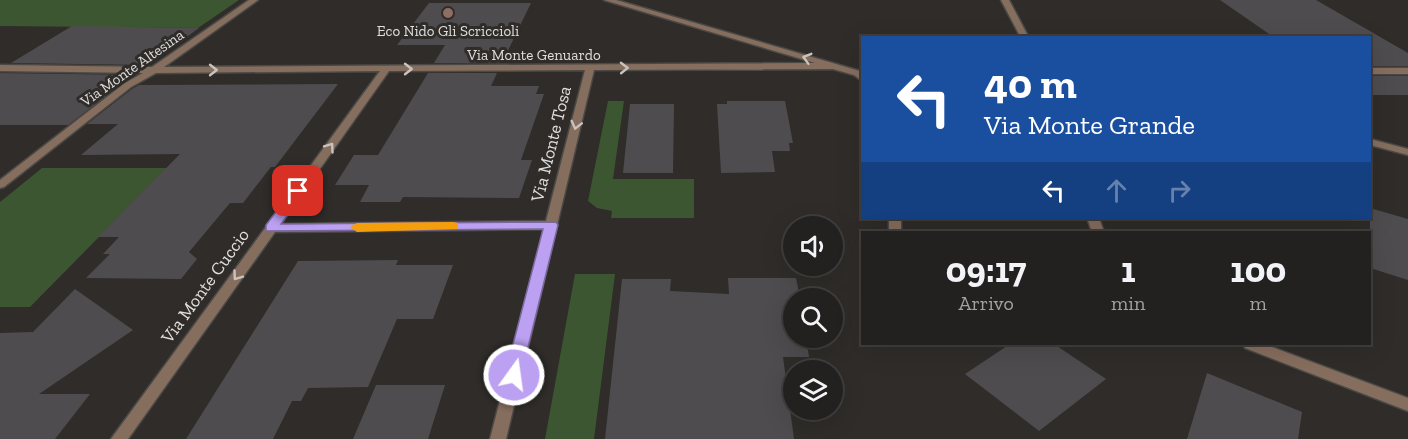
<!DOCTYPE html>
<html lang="it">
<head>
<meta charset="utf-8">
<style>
	body { margin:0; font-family:"Zilla Slab",serif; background:#2b2928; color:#f1f3f6; height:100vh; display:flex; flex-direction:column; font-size:22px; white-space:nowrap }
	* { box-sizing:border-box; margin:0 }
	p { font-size:20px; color:#a3a3a4 }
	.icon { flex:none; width:33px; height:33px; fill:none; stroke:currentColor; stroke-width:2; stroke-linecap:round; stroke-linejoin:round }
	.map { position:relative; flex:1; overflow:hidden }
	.details { position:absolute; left:861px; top:231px; width:510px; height:114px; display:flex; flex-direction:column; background:#23211f; border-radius:0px; box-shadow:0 6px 24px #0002,0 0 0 2px #403e3d }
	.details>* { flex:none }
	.guide { position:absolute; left:861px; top:36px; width:510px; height:183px; border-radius:0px; box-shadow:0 6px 24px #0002,0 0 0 2px #403e3d; background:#1a4fa0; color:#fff; overflow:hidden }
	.fabs { position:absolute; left:783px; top:216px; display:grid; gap:12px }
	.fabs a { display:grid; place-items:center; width:60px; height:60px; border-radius:50%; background:#23211f; box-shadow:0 6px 24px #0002,0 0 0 2px #403e3d; font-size:30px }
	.pin { position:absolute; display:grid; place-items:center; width:51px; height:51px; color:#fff; margin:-26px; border-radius:12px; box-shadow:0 3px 9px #0006 }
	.me { position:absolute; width:66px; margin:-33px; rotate:14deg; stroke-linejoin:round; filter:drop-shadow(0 0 4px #0008) }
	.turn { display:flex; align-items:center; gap:21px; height:126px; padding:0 24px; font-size:27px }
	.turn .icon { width:78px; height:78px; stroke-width:2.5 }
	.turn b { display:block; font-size:42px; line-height:51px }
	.lanes { display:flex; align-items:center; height:57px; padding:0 24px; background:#0003; justify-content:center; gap:30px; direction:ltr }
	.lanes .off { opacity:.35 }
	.eta { display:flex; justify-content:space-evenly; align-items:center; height:102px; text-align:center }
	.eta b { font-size:36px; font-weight:700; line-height:42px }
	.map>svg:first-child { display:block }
	.green { fill:#3c5631 }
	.building { fill:#4f4c4f }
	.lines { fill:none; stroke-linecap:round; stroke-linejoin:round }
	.street-casing { stroke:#4b4946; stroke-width:3 }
	.street { fill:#866e5e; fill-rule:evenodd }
	.oneway { stroke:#cac3bd }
	.route { fill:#bca0f2; stroke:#7a689d; stroke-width:1.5 }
	.slow { fill:#f59e0b }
	.education-dot { fill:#8d6e63; stroke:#2f2c29; stroke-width:2 }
	.labels { text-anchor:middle; stroke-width:6; stroke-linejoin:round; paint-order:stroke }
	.far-poi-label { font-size:15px; fill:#e0dfdd; stroke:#2f2c29 }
	.far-street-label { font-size:15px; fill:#e0dfdd; stroke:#2f2c29 }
	.street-label { font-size:18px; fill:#e0dfdd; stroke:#2f2c29 }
</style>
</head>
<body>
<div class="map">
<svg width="1408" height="439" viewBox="0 0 1408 439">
	<rect width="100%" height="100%" fill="#2f2c29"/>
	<path class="green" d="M0,0h239l-41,28 -198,-2z
		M608,101h16l-11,78h81v39h-83l1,-7 -15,-3 -9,-7z
		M42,168h125l-137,139h-30v-105z
		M575,274h40l-21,165h-49z"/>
	<path class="building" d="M1220,0h96l92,53v13h-38v-31l-98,1z
		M429,3h102l-29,60h-68l11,-18h-48z
		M72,26l127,2 -51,37 -137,-2z
		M0,73l134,2 -66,50h-68z
		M428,73h69l-6,13h48l-3,8h8l-23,66h11l-13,38 -116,-1 -3,5h-40l9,-17h-34l19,-30h24z
		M1370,76h38v19h-38z
		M338,84l-63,83h-4l-28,36h-13l-41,49 8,7 -16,20 -95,-1 24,-24h-7l16,-17h-21l82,-83 -99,1 37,-31h-31l45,-35 7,-4z
		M727,101h58l8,42h-4l1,8h-18l3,21 -54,1 -4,-69h10z
		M630,104h44l-1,69h-50z
		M1370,208l38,11v61l-38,-12z
		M398,260l-2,5h57l-20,54h-36l-29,68 -60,1 -7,13h-9l-19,38h-87l112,-178z
		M728,278h68l4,20h-6v40h12l3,19h-26l11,82h-189l17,-160h49l-1,12 59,3z
		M75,289l58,41 -94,64h51l-35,45h-55v-106l33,-1z
		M1010,344h44l52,35 -67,52 -74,-57z
		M1207,373l95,39 -4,27h-111z
		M376,385h69l-17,54h-75z"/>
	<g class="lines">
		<g class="street-casing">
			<path id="street" d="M249,0h9l-94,67 651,-4 -211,-63h12l244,71 2,2v8l-8,-6 -21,-6 -239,1 -88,369h-16l54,-210 -269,3 -147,207h-17l269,-368 -224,2 -25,14 -127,100 -4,1v-8l125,-97 18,-10 -143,-2v-6l152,2zM585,70l-39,151 -265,3 108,-153z
				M1001,0h8l20,38h-8z
				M1370,68h38v6h-38z
				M1370,139l38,10v6l-38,-10z
				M889,218h12v14h-12z
				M1087,218h12l5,14h-12z
				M1243,344h21l144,54v13l-163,-63z"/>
		</g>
		<use href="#street" class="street"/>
	</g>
	<defs><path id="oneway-chevron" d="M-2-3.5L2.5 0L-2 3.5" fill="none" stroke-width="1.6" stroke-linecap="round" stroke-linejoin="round" transform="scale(1.5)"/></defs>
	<g class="oneway">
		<use href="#oneway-chevron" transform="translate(807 58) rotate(-164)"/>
		<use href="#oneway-chevron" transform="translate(624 68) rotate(-1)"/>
		<use href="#oneway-chevron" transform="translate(408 69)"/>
		<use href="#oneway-chevron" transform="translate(213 70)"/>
		<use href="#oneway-chevron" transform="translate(576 125) rotate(104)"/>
		<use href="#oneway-chevron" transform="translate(330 147) rotate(-54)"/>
		<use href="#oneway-chevron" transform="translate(237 276) rotate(126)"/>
	</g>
	<path class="route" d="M298,187l7,4 -24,33 275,-2 2,3 -38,155h-12l-3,-5 38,-146 -277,2v-6l28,-37z"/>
	<path class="slow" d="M453,222l5,1v6l-101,3 -7,-5 7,-4z"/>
	<circle class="education-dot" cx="448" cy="13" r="6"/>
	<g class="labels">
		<g class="far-poi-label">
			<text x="448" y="36">Eco Nido Gli Scriccioli</text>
		</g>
		<g class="far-street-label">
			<text x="534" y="60">Via Monte Genuardo</text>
			<text transform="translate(132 68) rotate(-35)" y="5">Via Monte Altesina</text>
		</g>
		<g class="street-label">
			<text transform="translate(551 144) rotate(-76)" y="6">Via Monte Tosa</text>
			<text transform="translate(205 286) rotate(-54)" y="6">Via Monte Cuccio</text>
		</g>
	</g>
</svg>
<div class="fabs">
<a><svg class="icon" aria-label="sound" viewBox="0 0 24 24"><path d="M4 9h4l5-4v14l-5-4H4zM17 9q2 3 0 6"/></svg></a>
<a><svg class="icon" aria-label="search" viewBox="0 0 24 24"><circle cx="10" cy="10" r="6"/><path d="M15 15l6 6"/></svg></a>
<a><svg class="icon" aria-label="layers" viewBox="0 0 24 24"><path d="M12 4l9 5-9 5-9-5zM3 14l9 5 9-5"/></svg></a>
</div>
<div class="pin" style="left:298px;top:191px;background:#d93025"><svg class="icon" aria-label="arrive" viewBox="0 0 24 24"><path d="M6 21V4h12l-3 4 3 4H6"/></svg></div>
<svg class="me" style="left:514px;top:375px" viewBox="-20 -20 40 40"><circle r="17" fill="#bca0f2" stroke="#fff" stroke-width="3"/><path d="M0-11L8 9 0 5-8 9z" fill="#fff"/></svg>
<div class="guide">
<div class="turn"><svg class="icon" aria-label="left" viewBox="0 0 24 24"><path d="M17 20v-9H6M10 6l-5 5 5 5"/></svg><div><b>40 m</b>Via Monte Grande</div></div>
<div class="lanes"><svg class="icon" aria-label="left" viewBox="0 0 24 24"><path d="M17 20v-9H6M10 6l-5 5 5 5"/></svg><svg class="icon off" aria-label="ahead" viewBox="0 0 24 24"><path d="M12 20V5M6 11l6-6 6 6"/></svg><svg class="icon off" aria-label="right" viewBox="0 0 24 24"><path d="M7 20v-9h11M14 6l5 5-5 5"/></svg></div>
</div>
<section class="details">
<div class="eta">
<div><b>09:17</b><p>Arrivo</p></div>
<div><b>1</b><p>min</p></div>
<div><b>100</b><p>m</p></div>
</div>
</section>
</div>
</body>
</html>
